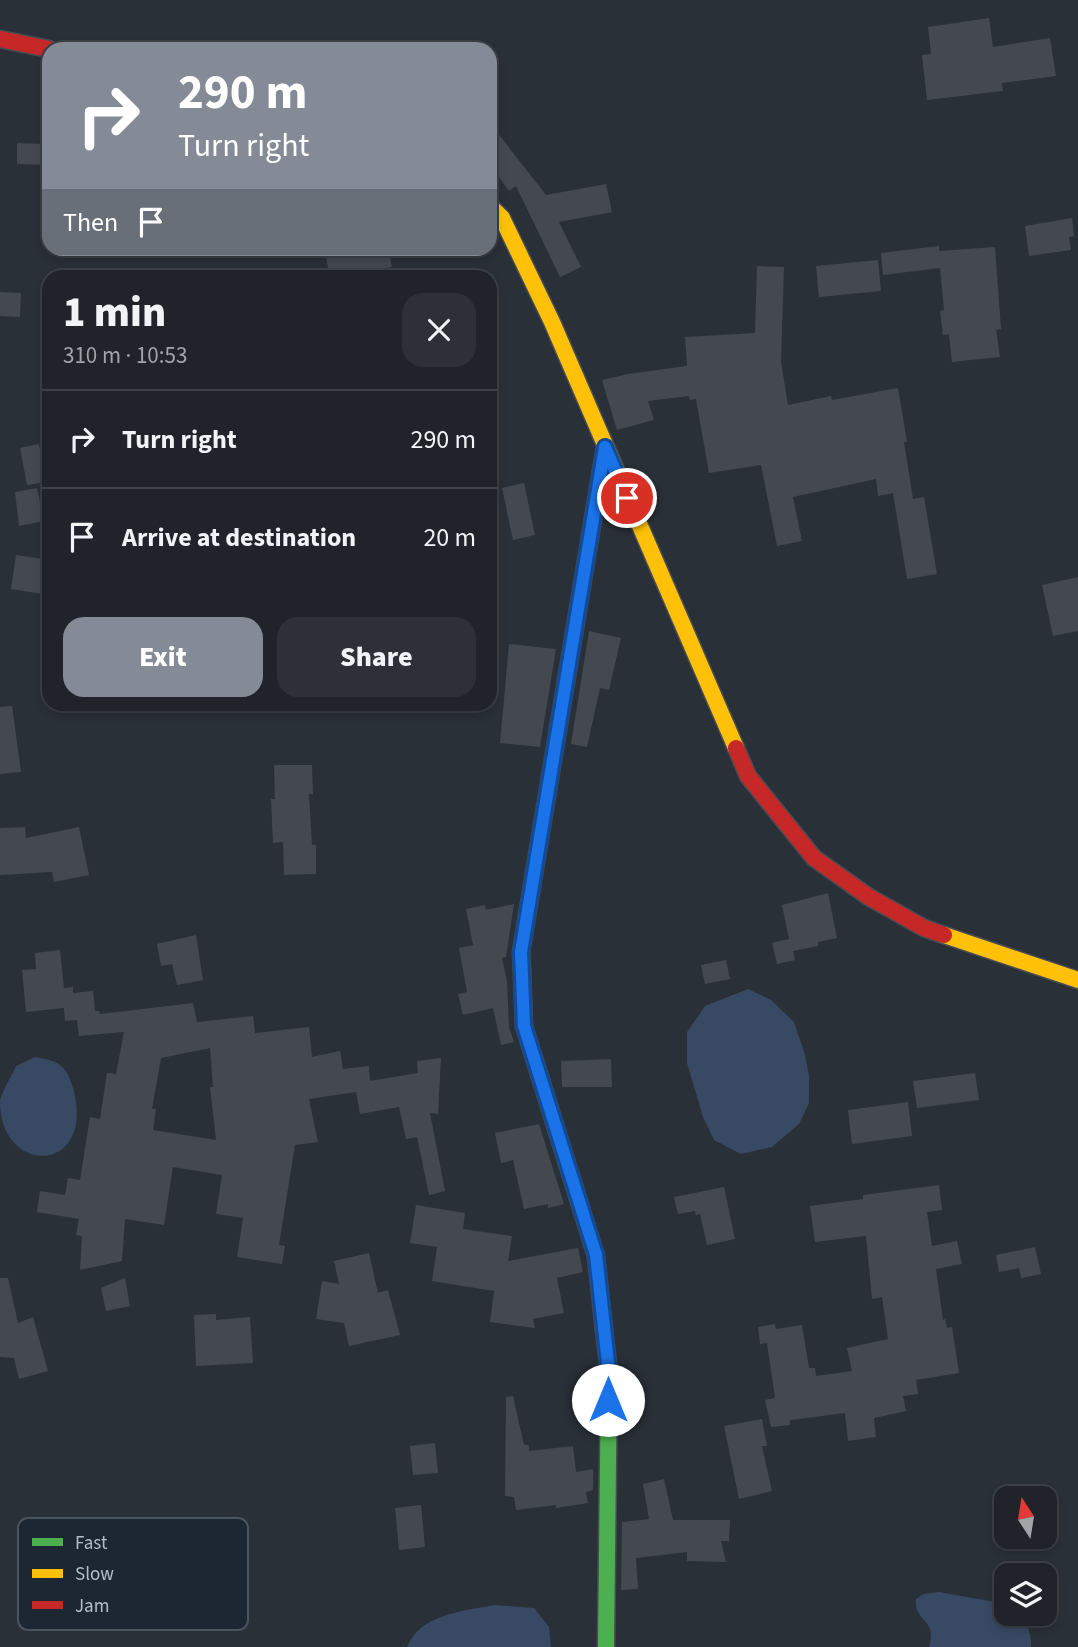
<!DOCTYPE html>
<html lang="en">
<head>
<meta charset="utf-8">
<style>
	body { margin:0; font-family:"Source Sans 3",sans-serif; background:#2d3036; color:#f1f3f6; height:100vh; display:flex; flex-direction:column; font-size:26px; white-space:nowrap }
	* { box-sizing:border-box; margin:0 }
	p { font-size:23px; color:#a2a4a8 }
	.icon { flex:none; width:38px; height:38px; fill:none; stroke:currentColor; stroke-width:2; stroke-linecap:round; stroke-linejoin:round }
	.map { position:relative; flex:1; overflow:hidden }
	.panel { position:absolute; left:42px; top:270px; width:455px; height:441px; display:flex; flex-direction:column; background:#20242a; border-radius:21px; box-shadow:0 4px 10px #0003,0 0 0 2px #3d4147 }
	.panel>* { flex:none }
	.top-card { position:absolute; left:42px; top:42px; width:455px; height:214px; border-radius:21px; box-shadow:0 4px 10px #0003,0 0 0 2px #3d4147; background:#848b96; color:#fff; overflow:hidden }
	.needle { width:46px; rotate:348deg }
	.fabs { position:absolute; left:994px; top:1486px; display:grid; gap:14px }
	.fabs a { display:grid; place-items:center; width:63px; height:63px; border-radius:14px; background:#20242a; box-shadow:0 4px 10px #0003,0 0 0 2px #3d4147; font-size:35px }
	.pin { position:absolute; display:grid; place-items:center; width:60px; height:60px; color:#fff; margin:-30px; border:4px solid #fff; border-radius:50%; box-shadow:0 2px 7px #0007 }
	.me { position:absolute; width:77px; margin:-38px; rotate:0deg; stroke-linejoin:round; filter:drop-shadow(0 0 5px #0008) }
	.turn { display:flex; align-items:center; gap:24px; height:147px; padding:0 21px; font-size:32px }
	.turn .icon { width:91px; height:91px; stroke-width:2.5 }
	.turn b { display:block; font-size:49px; line-height:60px }
	.then { display:flex; align-items:center; height:66px; padding:0 21px; background:#0003; gap:14px; font-size:26px }
	.round { display:grid; place-items:center; flex:none; width:74px; height:74px; border-radius:21px; background:#2d3036 }
	.headline { display:flex; align-items:center; justify-content:space-between; height:119px; padding:0 21px }
	h1 { font-size:42px; font-weight:800; line-height:52px }
	.action { display:flex; gap:14px; margin-top:auto; padding:14px 21px }
	.action a { flex:1; height:80px; border-radius:21px; background:#848b96; color:#fff; font-size:28px; font-weight:800; line-height:80px; text-align:center }
	.action a+a { background:#2d3036; color:#f1f3f6 }
	ul { padding:0; list-style:none }
	li { display:flex; align-items:center; gap:21px; height:98px; padding:0 21px; border-top:2px solid #3d4147 }
	li div { flex:1 }
	li b { display:block; font-size:26px }
	li em { font-style:normal }
	.map>svg:first-child { display:block }
	.water { fill:#384963 }
	.building { fill:#444950; fill-rule:evenodd }
	.lines { fill:none; stroke-linecap:round; stroke-linejoin:round }
	.fast-casing { stroke:#484c53; stroke-width:19 }
	.slow-casing { stroke:#484c53; stroke-width:19 }
	.jam-casing { stroke:#484c53; stroke-width:19 }
	.fast { stroke:#4caf50; stroke-width:16 }
	.slow { stroke:#ffc107; stroke-width:16 }
	.jam { stroke:#c62828; stroke-width:16 }
	.route-casing { stroke:#114b97; stroke-width:18 }
	.route { stroke:#1a73e8; stroke-width:12 }
	.key { fill:#1d2633; stroke:#4a5360; stroke-width:2 }
	.key-label { font-size:19px; fill:#b4bcc9 }
</style>
</head>
<body>
<div class="map">
<svg width="1078" height="1647" viewBox="0 0 1078 1647">
	<rect width="100%" height="100%" fill="#2a3038"/>
	<path class="water" d="M748,989l23,11 23,22 11,33 4,21v27l-10,21 -27,23 -31,7 -27,-14 -11,-23 -16,-54v-31l18,-26z
		M35,1057c23,4 31,7 38,31 24,86 -73,90 -73,13 3,-12 11,-24 16,-35z
		M939,1592l67,12v10h14c7,10 12,20 11,33h-102c9,-29 -16,-25 -13,-48l8,-5z
		M494,1605l40,3 15,19 2,20h-144c13,-33 57,-36 87,-42z"/>
	<path class="building" d="M989,18l4,29 57,-9 6,38 -54,7 1,8 -76,9 -5,-45 9,-1 -3,-27z
		M490,123l56,72 60,-11 6,28 -53,10 22,45 -21,10 -44,-91 -7,5 -19,-26z
		M17,143l27,1 4,21 -31,-1z
		M1072,218l2,18 -5,1 2,13 -42,6 -4,-30z
		M939,246v5l56,-4 6,82 -5,1 4,27 -48,5 -3,-28 -6,1 -3,-24 4,-1 -4,-42 -57,7 -2,-22z
		M324,248h64l4,19 -6,1 2,6 -12,2h-46z
		M878,260l3,31 -62,6 -3,-31z
		M757,266l27,1 -3,95 7,43 43,-9 1,4 66,-12 9,54h-3l9,57 11,-2 13,77 -30,5 -14,-86 -15,3 -2,-17 -83,18 9,44 -25,5 -16,-81 -52,8 -13,-74 -6,1 -1,-4 -41,5 6,19 -37,10 -15,-50 26,-6 59,-8 -2,-29 70,-4z
		M0,292l21,1 -1,24 -20,-1z
		M39,444l7,38 -19,3 -7,-37z
		M524,483l11,52 -22,5 -11,-52z
		M37,488l7,33 -25,5 -4,-34z
		M16,555l33,5v35l-38,-6z
		M1078,577v54l-25,5 -11,-51z
		M589,631l32,7 -12,52 -9,-2 -13,59 -16,-3z
		M509,644l47,5 -16,98 -40,-4z
		M12,706l9,66 -21,2v-67z
		M274,765h38l1,29h-4l3,51h4v29l-32,1 -1,-33 -10,1 -2,-44h4z
		M25,827l1,11 53,-11 10,48 -35,7 -2,-10 -52,3v-47z
		M828,893l9,45 -19,4v4l-25,5 2,9 -18,4 -5,-21 17,-4 -7,-34z
		M514,904l-8,53 -4,1 5,23 2,46 5,15 -13,3 -8,-37 -30,7 -5,-21 9,-2 -8,-44 14,-3 -7,-36 19,-4 1,5z
		M196,935l7,45 -26,5 -5,-21 -11,2 -4,-22z
		M60,950l4,38 9,-1v6l20,-2 2,20h4l1,3 93,-11 4,19 56,-6 2,17 54,-6 3,30 28,-6 3,18 26,-3 1,15 48,-8 -1,-12 24,-3 -3,56 -8,-1 15,78 -16,4 -12,-58 -11,2 -7,-32 -39,7 -4,-22 -47,7 9,43 -23,3 -16,100 6,1 -3,18 -45,-7 6,-39 -27,-4 6,-39 -49,-8 -9,58 -39,-6 -3,42 -42,9 2,-34 -6,-1 3,-16 -42,-7 3,-21 25,4 3,-17 12,2 10,-63 10,2 7,-46 9,1 8,-42 -45,4 -2,-16 -12,1 -1,-13 -38,4 -4,-42 14,-1 -1,-16zM210,1048l3,39h-3l6,53 -63,-10 3,-21h-4l9,-51z
		M726,960l4,19 -25,5 -4,-19z
		M611,1059l1,28h-50l-1,-26z
		M975,1073l4,27 -62,8 -4,-27z
		M908,1102l4,34 -60,8 -4,-34z
		M539,1124l25,80 -16,4v-4l-24,5 -11,-49 -12,3 -6,-30z
		M939,1185l3,25 -15,2 5,34 25,-5 5,23 -26,5 7,51 2,-1 2,9 5,-1 7,46 -43,7 2,14 -15,2 3,15 -32,7 2,19 -28,4 -3,-28 -55,7v5l-19,2 -6,-27 10,-2 -8,-55 -7,1 -2,-17 17,-3 1,5 26,-4 7,43h6l1,8 36,-5 -5,-23 41,-9 -6,-42 -10,2 -6,-63 -51,6 -5,-36 53,-7v-4z
		M724,1187l11,52 -28,6 -7,-31 -4,1 -1,-4 -17,3 -4,-17z
		M416,1205l49,8 -2,16 49,7 -4,25 70,-13 5,24 -26,6 7,35 -31,6 2,9 -45,-6 4,-31 -62,-10 5,-34 -27,-4z
		M1035,1247l6,27 -20,4 -2,-10 -20,4 -3,-17z
		M369,1253l9,40 10,-3 12,45 -51,11 -5,-23 -28,-4 6,-38 17,3 -5,-23z
		M0,1278h8l10,45 15,-6 15,54 -29,8 -5,-21 -14,-1z
		M125,1278l5,28 -24,5 -5,-23z
		M216,1314v6l34,-3 3,46 -57,3 -2,-51z
		M513,1396l11,49h5v6l44,-5 3,26 17,-3v21l-7,2 2,11 -32,5v-3l-40,5 -2,-13 -9,-1 1,-99z
		M762,1419l5,27h-5l10,45 -33,8 -15,-73z
		M435,1443l3,30 -25,2 -3,-29z
		M664,1479l9,41h57l-1,21h-8l5,21 -39,-1v-9l-51,6 2,31 -17,1 1,-68 27,-3 -6,-35z
		M421,1505l4,42 -26,3 -4,-42z"/>
	<g class="lines">
		<g class="fast-casing">
			<path id="fast" d="M604,1330l5,42 -3,275"/>
		</g>
		<g class="slow-casing">
			<path id="slow" d="M490,206l12,12 50,104 184,426
				M944,935l134,45
				M522,971l2,55 72,230 8,74"/>
		</g>
		<g class="jam-casing">
			<path id="jam" d="M0,39l49,10
				M736,748l12,28 66,82 55,39 55,31 20,7
				M522,971l-1,-19 84,-505"/>
		</g>
		<use href="#fast" class="fast"/>
		<use href="#slow" class="slow"/>
		<use href="#jam" class="jam"/>
	</g>
	<g class="lines">
		<g class="route-casing">
			<path id="route" d="M608,1400l1,-28 -13,-117 -72,-229 -3,-74 84,-505 22,51"/>
		</g>
		<use href="#route" class="route"/>
	</g>
	<rect x="18" y="1518" width="230" height="112" rx="10" class="key"/>
	<rect x="32" y="1538" width="31" height="8" fill="#4caf50"/>
	<rect x="32" y="1569" width="31" height="9" fill="#ffc107"/>
	<rect x="32" y="1601" width="31" height="8" fill="#c62828"/>
	<g class="key-label">
		<text x="75" y="1549">Fast</text>
		<text x="75" y="1580">Slow</text>
		<text x="75" y="1612">Jam</text>
	</g>
</svg>
<div class="fabs">
<a><svg class="needle" viewBox="-14 -14 28 28"><path d="M0-13l5 13h-10z" fill="#e53935"/><path d="M0 13l5-13h-10z" fill="#a2a4a8"/></svg></a>
<a><svg class="icon" aria-label="layers" viewBox="0 0 24 24"><path d="M12 4l9 5-9 5-9-5zM3 14l9 5 9-5"/></svg></a>
</div>
<div class="pin" style="left:627px;top:498px;background:#d93025"><svg class="icon" aria-label="arrive" viewBox="0 0 24 24"><path d="M6 21V4h12l-3 4 3 4H6"/></svg></div>
<svg class="me" style="left:608px;top:1400px" viewBox="-20 -20 40 40"><circle r="19" fill="#fff"/><path d="M0-13L10 11 0 6-10 11z" fill="#1a73e8"/></svg>
<div class="top-card">
<div class="turn"><svg class="icon" aria-label="right" viewBox="0 0 24 24"><path d="M7 20v-9h11M14 6l5 5-5 5"/></svg><div><b>290 m</b>Turn right</div></div>
<div class="then">Then<svg class="icon" aria-label="arrive" viewBox="0 0 24 24"><path d="M6 21V4h12l-3 4 3 4H6"/></svg></div>
</div>
<section class="panel">
<div class="headline"><div><h1>1 min</h1><p>310 m · 10:53</p></div><a class="round"><svg class="icon" aria-label="close" viewBox="0 0 24 24"><path d="M6 6l12 12M18 6L6 18"/></svg></a></div>
<ul>
<li><svg class="icon" aria-label="right" viewBox="0 0 24 24"><path d="M7 20v-9h11M14 6l5 5-5 5"/></svg><div><b>Turn right</b></div><em>290 m</em></li>
<li><svg class="icon" aria-label="arrive" viewBox="0 0 24 24"><path d="M6 21V4h12l-3 4 3 4H6"/></svg><div><b>Arrive at destination</b></div><em>20 m</em></li>
</ul>
<div class="action"><a>Exit</a><a>Share</a></div>
</section>
</div>
</body>
</html>
